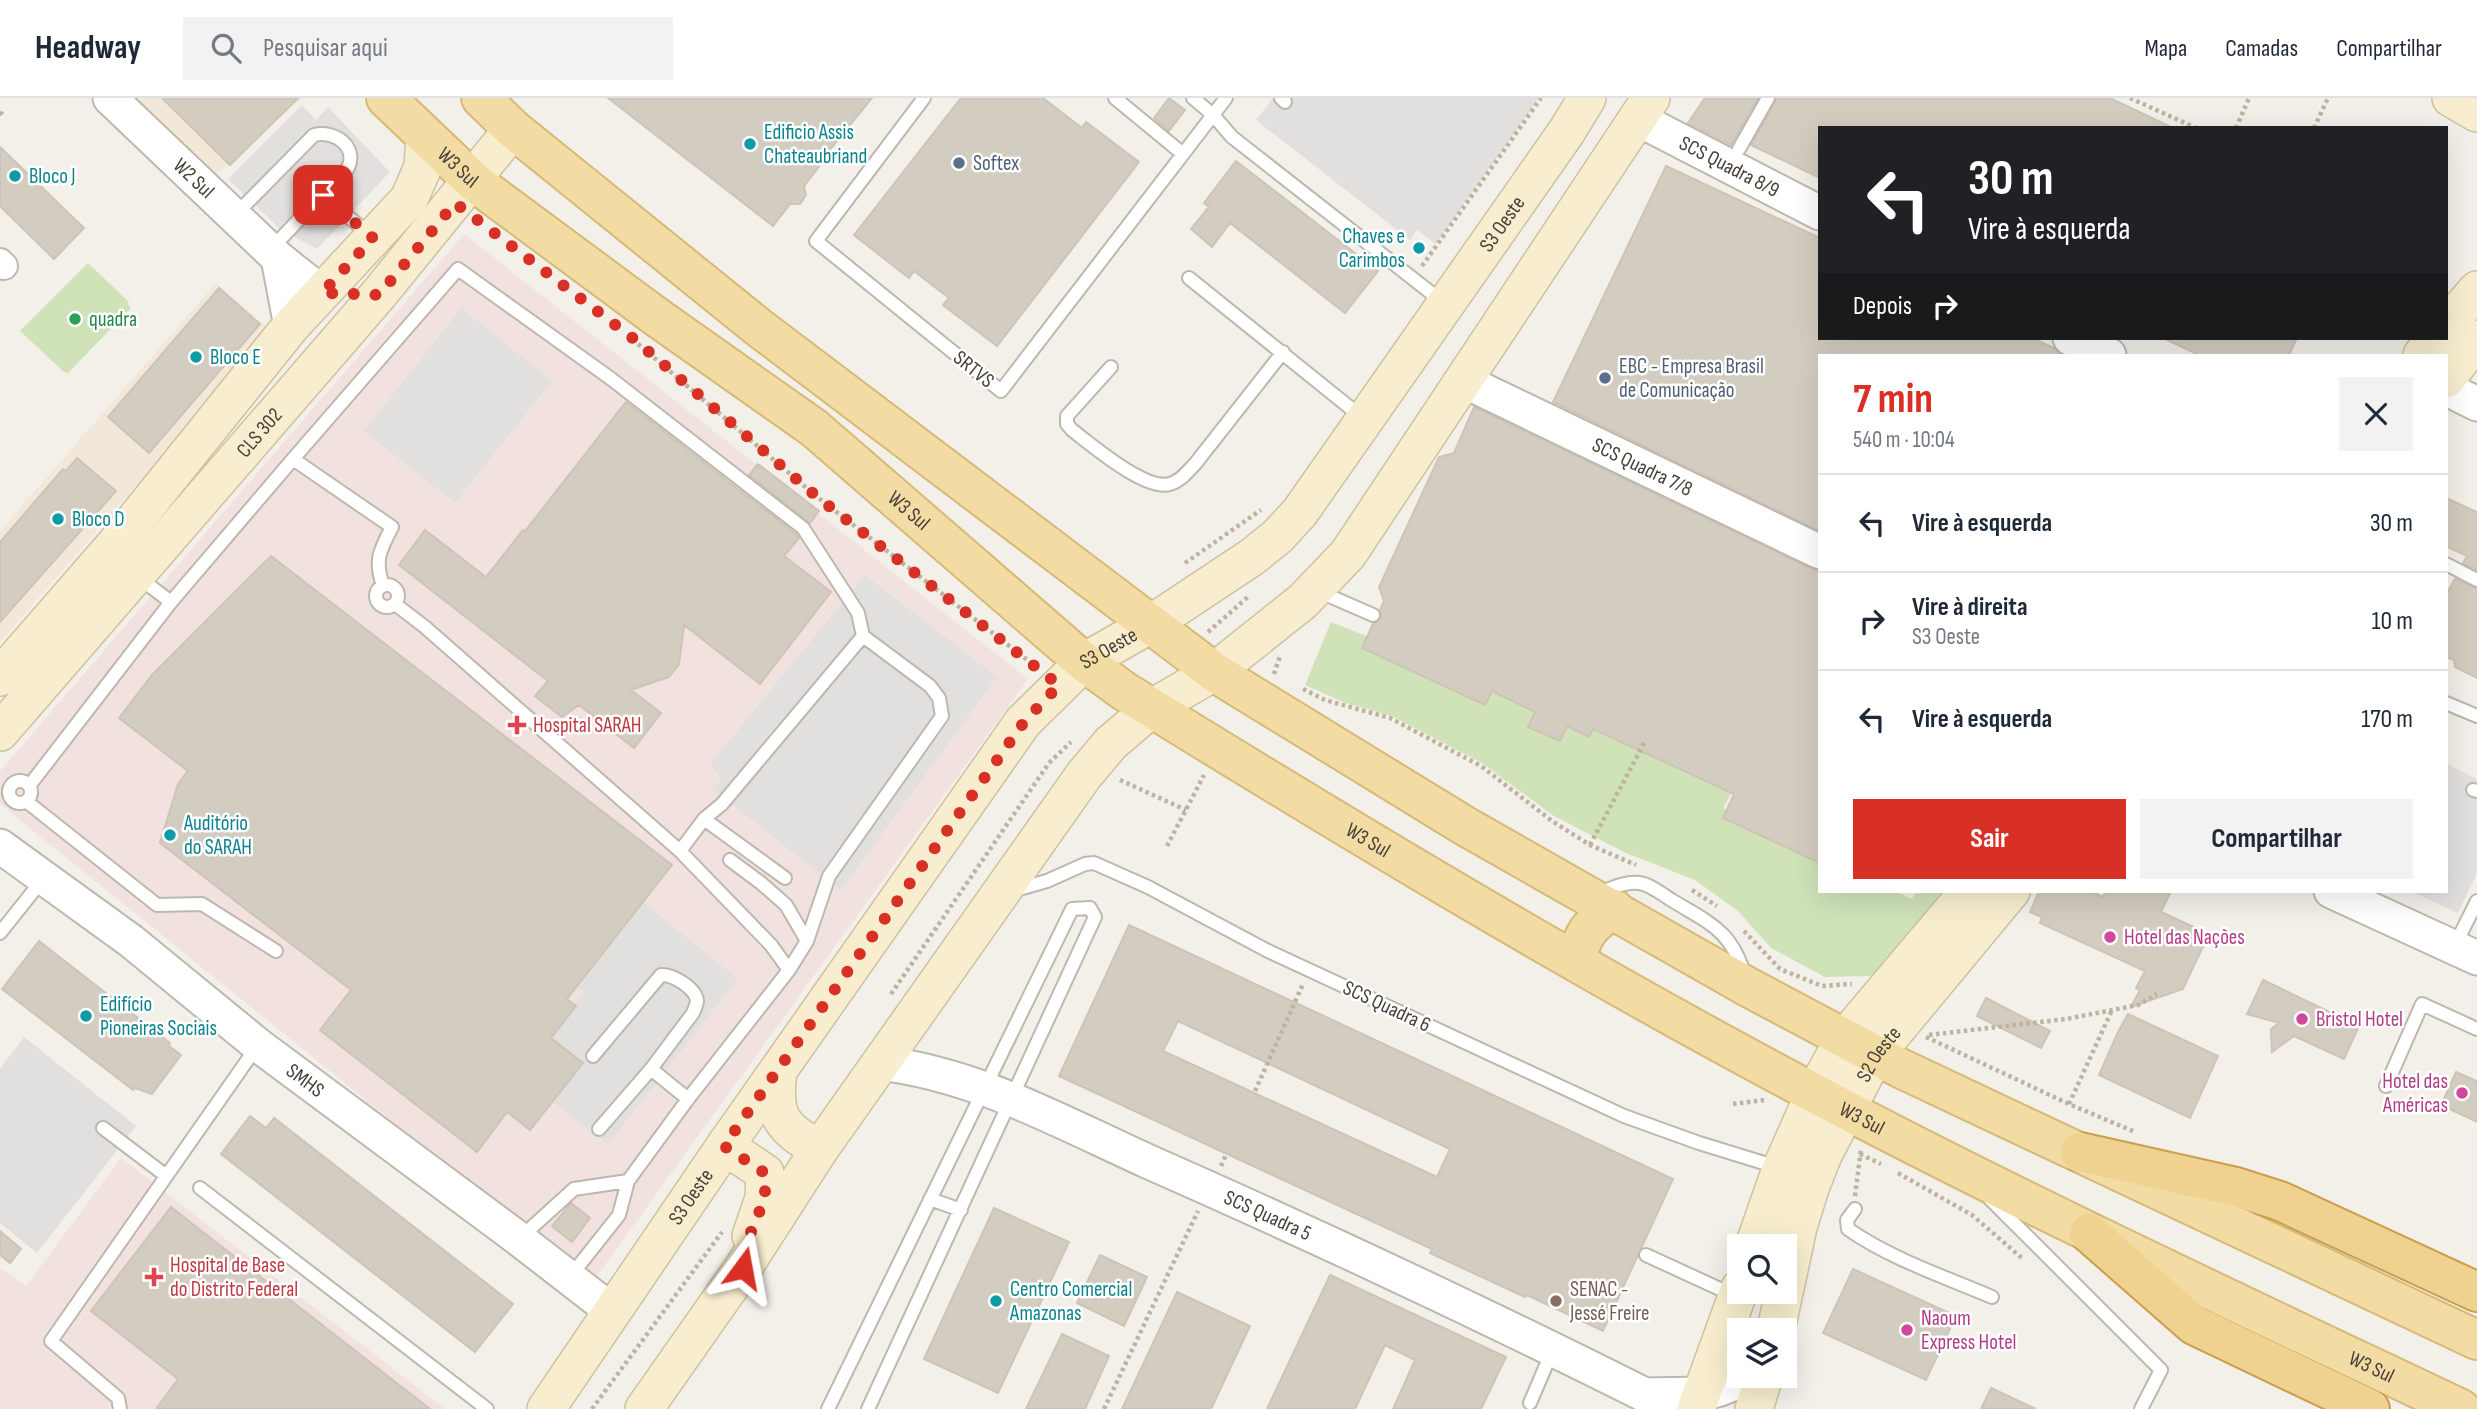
<!DOCTYPE html>
<html lang="pt">
<head>
<meta charset="utf-8">
<style>
	body { margin:0; font-family:"Sofia Sans Condensed",sans-serif; background:#f2f2f3; color:#1f2937; height:100vh; display:flex; flex-direction:column; font-size:26px; white-space:nowrap }
	* { box-sizing:border-box; margin:0 }
	p { font-size:23px; color:#747a83 }
	.icon { flex:none; width:38px; height:38px; fill:none; stroke:currentColor; stroke-width:2; stroke-linecap:round; stroke-linejoin:round }
	.map { position:relative; flex:1; overflow:hidden }
	.sheet { position:absolute; left:1818px; top:256px; width:630px; height:539px; display:flex; flex-direction:column; background:#fff; border-radius:0px; box-shadow:0 7px 28px #0002 }
	.sheet>* { flex:none }
	.guide { position:absolute; left:1818px; top:28px; width:630px; height:214px; border-radius:0px; box-shadow:0 7px 28px #0002; background:#202124; color:#fff; overflow:hidden }
	.buttons { position:absolute; left:1727px; top:1136px; display:grid; gap:14px }
	.buttons a { display:grid; place-items:center; width:70px; height:70px; border-radius:0px; background:#fff; box-shadow:0 7px 28px #0002; font-size:35px }
	.pin { position:absolute; display:grid; place-items:center; width:60px; height:60px; color:#fff; margin:-30px; border-radius:14px; box-shadow:0 4px 10px #0006 }
	.me { position:absolute; width:77px; margin:-38px; rotate:13deg; stroke-linejoin:round; filter:drop-shadow(0 0 5px #0008) }
	.turn { display:flex; align-items:center; gap:24px; height:147px; padding:0 35px; font-size:32px }
	.turn .icon { width:91px; height:91px; stroke-width:2.5 }
	.turn b { display:block; font-size:49px; line-height:60px }
	.then { display:flex; align-items:center; height:66px; padding:0 35px; background:#0003; gap:14px; font-size:26px }
	.round { display:grid; place-items:center; flex:none; width:74px; height:74px; border-radius:0px; background:#f2f2f3 }
	.overview { display:flex; align-items:center; justify-content:space-between; height:119px; padding:0 35px }
	h1 { font-size:42px; font-weight:700; line-height:52px; color:#d93025 }
	.cta { display:flex; gap:14px; margin-top:auto; padding:14px 35px }
	.cta a { flex:1; height:80px; border-radius:0px; background:#d93025; color:#fff; font-size:28px; font-weight:700; line-height:80px; text-align:center }
	.cta a+a { background:#f2f2f3; color:#1f2937 }
	ul { padding:0; list-style:none }
	li { display:flex; align-items:center; gap:21px; height:98px; padding:0 35px; border-top:2px solid #e0e1e3 }
	li div { flex:1 }
	li b { display:block; font-size:26px }
	li em { font-style:normal }
	header { display:flex; align-items:center; gap:42px; box-sizing:border-box; height:98px; padding:0 35px; background:#fff; border-bottom:2px solid #e0e1e3 }
	header strong { font-size:33px }
	nav { display:flex; gap:38px; margin-inline-start:auto; font-size:24px }
	.search { width:490px; height:63px; background:#f2f2f3; display:flex; align-items:center; gap:18px; box-sizing:border-box; padding:0 24px; border-radius:0px; color:#747a83; font-size:26px }
	.map>svg:first-child { display:block }
	.commercial { fill:#f2e7d8 }
	.medical { fill:#f2e2df }
	.green { fill:#cfe2b8 }
	.parking { fill:#e2e0de }
	.building { fill:#d3ccc1; stroke:#cdc4b5; stroke-width:2; fill-rule:evenodd }
	.lines { fill:none; stroke-linecap:round; stroke-linejoin:round }
	.service-casing { stroke:#bdb8ae; stroke-width:16 }
	.minor-casing { stroke:#bdb8ae; stroke-width:30 }
	.tertiary-casing { stroke:#bdb8ae; stroke-width:37 }
	.secondary-casing { stroke:#cdc29f; stroke-width:40 }
	.primary-casing { stroke:#d6b975; stroke-width:42 }
	.trunk-casing { stroke:#cb9d4c; stroke-width:42 }
	.path { stroke:#bdb3a0; stroke-width:4.5; stroke-dasharray:3.5 3.5; stroke-linecap:butt }
	.service { stroke:#fff; stroke-width:12 }
	.minor { stroke:#fff; stroke-width:26 }
	.tertiary { stroke:#fff; stroke-width:33 }
	.secondary { stroke:#f8eecf; stroke-width:37 }
	.primary { stroke:#f2dca4; stroke-width:38 }
	.trunk { stroke:#f0d290; stroke-width:38 }
	.route { stroke:#d93025; stroke-width:12; stroke-dasharray:0 21.6 }
	.culture-dot { fill:#0f9aa8; stroke:#fff; stroke-width:2.5 }
	.service-dot { fill:#5c6f8a; stroke:#fff; stroke-width:2.5 }
	.leisure-dot { fill:#2e9e5b; stroke:#fff; stroke-width:2.5 }
	.health-dot { fill:#e0444e; stroke:#fff; stroke-width:2.5 }
	.hotel-dot { fill:#d1479c; stroke:#fff; stroke-width:2.5 }
	.education-dot { fill:#8d6e63; stroke:#fff; stroke-width:2.5 }
	.labels { text-anchor:middle; stroke-width:5; stroke-linejoin:round; paint-order:stroke }
	.culture-label { font-size:21px; fill:#0d838f; stroke:#fff; text-anchor:start }
	.service-label { font-size:21px; fill:#4e5e75; stroke:#fff; text-anchor:start }
	.street-label { font-size:21px; fill:#464139; stroke:#fff }
	.leisure-label { font-size:21px; fill:#27864d; stroke:#fff; text-anchor:start }
	.health-label { font-size:21px; fill:#be3a42; stroke:#fff; text-anchor:start }
	.hotel-label { font-size:21px; fill:#b23c85; stroke:#fff; text-anchor:start }
	.education-label { font-size:21px; fill:#785e54; stroke:#fff; text-anchor:start }
</style>
</head>
<body>
<header>
<strong>Headway</strong>
<div class="search"><svg class="icon" aria-label="search" viewBox="0 0 24 24"><circle cx="10" cy="10" r="6"/><path d="M15 15l6 6"/></svg>Pesquisar aqui</div>
<nav><a>Mapa</a><a>Camadas</a><a>Compartilhar</a></nav>
</header>
<div class="map">
<svg width="2477" height="1311" viewBox="0 0 2477 1311">
	<rect width="100%" height="100%" fill="#f3f0ea"/>
	<path class="commercial" d="M128,0h175l-92,81z
		M216,185l55,48 -271,311v-111z"/>
	<path class="medical" d="M464,136l564,445 -436,604 -592,-479v-33z
		M121,1060l324,251h-445v-141l26,18z"/>
	<path class="green" d="M88,165l41,39 -1,2 3,4 -63,65 -4,-1 -44,-41z
		M1331,524l33,13 119,56 29,-15 211,103 8,15 -8,14 97,47v36h75l17,8 4,-8h27l-71,85 -47,1 -54,-29 -33,-37 -43,-31 -69,-27 -72,-37 -72,-53 -90,-47 -49,-14 -38,-17z"/>
	<path class="parking" d="M1273,0h266l-103,146 -19,-14 -7,10 -154,-120z
		M302,7l14,15 12,-13 62,65 -73,77 -37,-20 -52,-50z
		M461,210l91,73 -97,122 -91,-72z
		M865,477l132,102 -156,213 -128,-100 8,-10 -11,-16z
		M2447,666l30,15v94l-19,40 -48,-22h36z
		M638,800l100,81 -130,165 -66,-50 -12,-35 54,-67 -9,-8z
		M24,939l112,89 -99,127 -37,-30v-154z"/>
	<path class="building" d="M162,0h136l-68,67z
		M608,0h264l-53,65 2,1 -17,22 2,9 -6,9h-10l-17,22z
		M961,0h82l39,30 4,-6 53,40 -142,184 -54,-41 6,-7 -35,-27 -5,7 -55,-43z
		M1169,0l16,12 -16,21 -15,-13z
		M1705,0h53l-27,47 -43,-22z
		M1777,0h333l63,30h-353v50l-69,-33z
		M0,49l84,81 -30,31 -54,-53z
		M1236,63l142,110 -33,42 -115,-90 -18,24 -21,-18 18,-22 -5,-4z
		M1666,68l154,72v100h212l22,10 8,7h-242v176l-267,-129z
		M219,190l41,36 -111,129 -41,-36z
		M2163,240h134l-8,17h-90z
		M626,304l170,132 3,4 -15,18 47,36 -71,92 -76,-59 -5,39 -10,13 -38,13 30,23 -27,35 -55,-43 -17,12 -27,-21 13,-15 -149,-116 26,-35 61,47 37,-47 2,1z
		M1474,309l338,162 8,2v292l-97,-45 11,-24 -141,-65 -4,8 -22,-11 -7,15 -32,-14 7,-15 -43,-21 -7,14 -123,-57 11,-24 8,-6 -1,-8 4,-9 -5,-14 60,-130 15,-4z
		M77,360l39,33 -116,131v-80l63,-73 3,2z
		M758,366l61,47 -9,12 -61,-48z
		M2446,400l31,14v58l-14,-7 4,-7 -21,-10z
		M271,458l401,309 -105,134 9,7 -25,32 32,25 -53,67 -23,-18 -30,40 -157,-122 31,-40 -191,-147 18,-59 10,-13 -69,-53 33,-43z
		M2455,481l22,10v89l-22,-11 -1,-7 -8,-3v-62z
		M2039,793h50l14,6 3,-6h65l-10,21 48,22 -26,55 -52,18 9,-17 -4,-2 9,-17 -105,-48 2,-6 -12,-5z
		M1129,827l544,254 -70,152 -76,-36 -2,2 -95,-44 2,-4 -373,-173zM1178,923l272,128 -13,28 -274,-126z
		M39,843l131,102 -1,3 12,9 -29,39 -17,-6 -2,2 -131,-101z
		M2263,882l96,46 -15,33 -50,-23 -22,16 -1,-23 8,-6 -32,-9z
		M1986,900l64,33 -9,17 -64,-32z
		M2128,916l90,42 -28,62 -91,-43 19,-43z
		M2456,974l21,9v41l-36,-17z
		M250,1018l16,12 8,-10 239,186 -38,48 -254,-198z
		M571,1105l19,15 -18,24 -20,-16z
		M171,1109l182,142 77,60h-274l22,-30 -87,-68z
		M994,1110l75,34 -71,151 -74,-34z
		M0,1133l21,18 -11,14 -10,-8z
		M1100,1157l47,22 -23,49 -47,-23z
		M1853,1171l103,47 -30,64 -103,-47z
		M1330,1177l176,82 -25,52h-88l22,-49 -30,-15 -30,64h-88z
		M1177,1194l73,34 -39,83h-89z
		M1062,1236l47,22 -24,53h-59z
		M1991,1290l45,21h-55z"/>
	<g class="lines">
		<g class="service-casing">
			<path id="service" d="M924,0l-108,143 185,150 225,-293
				M1115,0l68,56
				M1193,0l20,17 19,22 212,166
				M1281,0l4,4
				M1739,51l29,-51
				M323,97l48,41
				M235,117l79,-80c20,-5 44,11 34,33l-78,82
				M1189,180l175,141
				M1111,269l-44,49v8l5,6c20,15 73,61 98,54 11,-3 17,-12 25,-20l88,-112
				M293,361l165,-190 152,109 193,150 55,85 5,23 67,50 9,12 3,18 -113,160 -22,65 -18,29 -101,129 -60,82 -9,34 -50,63
				M2446,466l31,16
				M138,479l33,25
				M376 498a11 11 0 1 1 22 0a11 11 0 1 1-22 0Z
				M1318,493l55,24
				M395,506l30,23 255,224 91,94 18,25
				M2446,605l31,13
				M9 694a11 11 0 1 1 22 0a11 11 0 1 1-22 0Z
				M29,688l142,-184 122,-143 99,68c-12,23 -18,33 -9,59
				M2473,692l4,1
				M26,703l131,104 45,-1 74,47
				M704,721l81,59
				M680,753l24,-32 18,-15 141,-168
				M730,762l31,23 25,22 21,36
				M1012,793l35,-10 38,-17 9,-1 54,24 120,64 356,165 75,27 78,24
				M1597,796c13,-5 28,-13 42,-11 11,1 24,12 34,18 38,23 59,30 72,76
				M0,835l43,-54
				M2454,849l23,-46
				M593,958l68,-81c11,-1 35,13 36,26 0,2 -3,10 -4,12l-42,56
				M2386,988l36,-82 55,25
				M103,1030l62,47
				M599,1031l52,-60 37,30
				M200,1090l287,221
				M930,1101l31,11
				M1990,1101l171,171 -20,39
				M1855,1111l-8,11 1,9c41,29 97,48 144,68
				M519,1141l55,-50 54,-8
				M1646,1157l87,40
				M1530,1305l23,-54
				M120,1311l-2,-11 -67,-57 207,-296
				M828,1311l244,-500 18,-1 5,9 -227,492"/>
		</g>
		<g class="minor-casing">
			<path id="minor" d="M0,164l4,4"/>
		</g>
		<g class="tertiary-casing">
			<g id="tertiary">
				<path id="s1" d="M110,0l168,160 44,35"/>
				<path id="s2" d="M1638,21l182,94"/>
				<path d="M278,160l13,68"/>
				<path d="M2070,240l39,17"/>
				<path id="s3" d="M1464,283l356,171"/>
				<path d="M2446,287l13,10 18,9"/>
				<path id="s4" d="M0,748l131,95 127,104 261,194 93,72"/>
				<path d="M2331,793l146,67"/>
				<path id="s5" d="M880,965c95,11 181,59 267,98 168,74 334,152 498,234l56,-1 19,-5 32,-13"/>
			</g>
		</g>
		<g class="secondary-casing">
			<g id="secondary">
				<path d="M2451,0l26,15"/>
				<path d="M2446,228l31,-36"/>
				<path d="M2422,257l15,-17"/>
				<path d="M2446,281l31,-40"/>
				<path d="M0,579l114,-131 177,-220 118,-127 14,-32 2,-32"/>
				<path id="s6" d="M0,634l379,-438 134,-165"/>
				<path d="M778,973c-6,47 3,55 41,79"/>
				<path d="M725,1048l40,27 -1,25 -13,38"/>
				<path d="M1754,1148l27,-77 34,-77 29,-53 125,-148"/>
				<path id="s7" d="M1785,1190l13,-61 12,-39 13,-33 52,-100 136,-164"/>
				<path d="M1776,1232l8,-38"/>
				<path id="s8" d="M546,1311l179,-263 298,-424 61,-60 67,-38 101,-67 26,-21 22,-24 267,-381 20,-33"/>
				<path d="M644,1311l99,-141 76,-118 265,-375 27,-32 41,-35 62,-36 89,-71 45,-47 303,-456"/>
				<path d="M1696,1311l44,-121"/>
				<path d="M1754,1311l10,-33"/>
			</g>
		</g>
		<g class="primary-casing">
			<g id="primary">
				<path id="s9" d="M386,0l87,83 185,137 156,110 270,234 40,29c214,132 430,263 652,382 224,120 455,227 685,336"/>
				<path d="M481,0l32,31 245,198 456,345 251,154 283,161 152,81 577,272"/>
				<path d="M1575,863c9,-29 14,-36 39,-52"/>
			</g>
		</g>
		<g class="trunk-casing">
			<path id="trunk" d="M2080,1054l156,35 44,14 197,91
				M2089,1135l105,92 176,84"/>
		</g>
		<path class="path" d="M2130,0l66,30
			M0,14l3,3
			M2236,30l13,-30
			M2314,30l14,-30
			M1422,168l119,-168
			M638,246l178,152 223,173
			M1185,465l76,-53
			M1208,534l41,-36
			M1274,576l6,-18
			M1303,591l22,11 65,18 91,48 71,55 38,24 46,20
			M1120,682l66,30
			M1590,747l54,-102
			M1167,748l37,-71
			M1692,792l25,16
			M1744,833l36,38 42,17 30,-2
			M891,896l158,-231 22,-21
			M1929,937l137,-16 72,-14 19,-11
			M1926,939l143,67 66,28
			M1255,993l48,-107
			M1733,1006l31,-4
			M2069,1006l43,-94
			M1860,1056l21,10
			M1221,1068l5,-11
			M1898,1075l74,42 51,44
			M1855,1098l6,-47
			M592,1311l130,-177
			M1104,1311l94,-198"/>
		<use href="#service" class="service"/>
		<use href="#minor" class="minor"/>
		<use href="#tertiary" class="tertiary"/>
		<use href="#secondary" class="secondary"/>
		<use href="#primary" class="primary"/>
		<use href="#trunk" class="trunk"/>
	</g>
	<g class="lines">
		<path class="route" d="M323,97l50,43 -51,55 57,2 76,-92 179,136 182,157 243,189 -35,37 -300,424 41,27v25l-14,34 -8,36"/>
	</g>
	<g class="culture-dot">
		<circle cx="750" cy="46" r="7"/>
		<circle cx="15" cy="78" r="7"/>
		<circle cx="1419" cy="150" r="7"/>
		<circle cx="196" cy="259" r="7"/>
		<circle cx="58" cy="421" r="7"/>
		<circle cx="170" cy="737" r="7"/>
		<circle cx="86" cy="918" r="7"/>
		<circle cx="996" cy="1203" r="7"/>
	</g>
	<g class="service-dot">
		<circle cx="959" cy="65" r="7"/>
		<circle cx="1605" cy="280" r="7"/>
	</g>
	<circle class="leisure-dot" cx="75" cy="221" r="7"/>
	<g class="health-dot">
		<path d="M513.5 616.5h7v7h7v7h-7v7h-7v-7h-7v-7h7z"/>
		<path d="M150.5 1168.5h7v7h7v7h-7v7h-7v-7h-7v-7h7z"/>
	</g>
	<g class="hotel-dot">
		<circle cx="2110" cy="839" r="7"/>
		<circle cx="2302" cy="921" r="7"/>
		<circle cx="2462" cy="995" r="7"/>
		<circle cx="1907" cy="1232" r="7"/>
	</g>
	<circle class="education-dot" cx="1556" cy="1203" r="7"/>
	<g class="labels">
		<g class="culture-label">
			<text x="764" y="41">Edificio Assis<tspan x="764" dy="24">Chateaubriand</tspan></text>
			<text x="29" y="85">Bloco J</text>
			<text x="1405" y="145" text-anchor="end">Chaves e<tspan x="1405" dy="24">Carimbos</tspan></text>
			<text x="210" y="266">Bloco E</text>
			<text x="72" y="428">Bloco D</text>
			<text x="184" y="732">Auditório<tspan x="184" dy="24">do SARAH</tspan></text>
			<text x="100" y="913">Edifício<tspan x="100" dy="24">Pioneiras Sociais</tspan></text>
			<text x="1010" y="1198">Centro Comercial<tspan x="1010" dy="24">Amazonas</tspan></text>
		</g>
		<g class="service-label">
			<text x="973" y="72">Softex</text>
			<text x="1619" y="275">EBC - Empresa Brasil<tspan x="1619" dy="24">de Comunicação</tspan></text>
		</g>
		<g class="street-label">
			<text dy="7" stroke="none"><textPath href="#s9" startOffset="100">W3 Sul</textPath></text>
			<text dy="7" stroke="none"><textPath href="#s2" startOffset="103">SCS Quadra 8/9</textPath></text>
			<text dy="7" stroke="none"><textPath href="#s1" startOffset="116">W2 Sul</textPath></text>
			<text dy="7" stroke="none"><textPath href="#s8" startOffset="1538">S3 Oeste</textPath></text>
			<text transform="translate(974 271) rotate(39)" y="7">SRTVS</text>
			<text dy="7" stroke="none"><textPath href="#s6" startOffset="396">CLS 302</textPath></text>
			<text dy="7" stroke="none"><textPath href="#s3" startOffset="198">SCS Quadra 7/8</textPath></text>
			<text dy="7" stroke="none"><textPath href="#s9" startOffset="667">W3 Sul</textPath></text>
			<text dy="7" stroke="none"><textPath href="#s8" startOffset="950">S3 Oeste</textPath></text>
			<text dy="7" stroke="none"><textPath href="#s9" startOffset="1234">W3 Sul</textPath></text>
			<text transform="translate(1387 908) rotate(25)" y="7">SCS Quadra 6</text>
			<text dy="7" stroke="none"><textPath href="#s7" startOffset="254">S2 Oeste</textPath></text>
			<text dy="7" stroke="none"><textPath href="#s4" startOffset="385">SMHS</textPath></text>
			<text dy="7" stroke="none"><textPath href="#s9" startOffset="1801">W3 Sul</textPath></text>
			<text dy="7" stroke="none"><textPath href="#s8" startOffset="257">S3 Oeste</textPath></text>
			<text dy="7" stroke="none"><textPath href="#s5" startOffset="418">SCS Quadra 5</textPath></text>
			<text dy="7" stroke="none"><textPath href="#s9" startOffset="2368">W3 Sul</textPath></text>
		</g>
		<g class="leisure-label">
			<text x="89" y="228">quadra</text>
		</g>
		<g class="health-label">
			<text x="533" y="634">Hospital SARAH</text>
			<text x="170" y="1174">Hospital de Base<tspan x="170" dy="24">do Distrito Federal</tspan></text>
		</g>
		<g class="hotel-label">
			<text x="2124" y="846">Hotel das Nações</text>
			<text x="2316" y="928">Bristol Hotel</text>
			<text x="2448" y="990" text-anchor="end">Hotel das<tspan x="2448" dy="24">Américas</tspan></text>
			<text x="1921" y="1227">Naoum<tspan x="1921" dy="24">Express Hotel</tspan></text>
		</g>
		<g class="education-label">
			<text x="1570" y="1198">SENAC -<tspan x="1570" dy="24">Jessé Freire</tspan></text>
		</g>
	</g>
</svg>
<div class="buttons">
<a><svg class="icon" aria-label="search" viewBox="0 0 24 24"><circle cx="10" cy="10" r="6"/><path d="M15 15l6 6"/></svg></a>
<a><svg class="icon" aria-label="layers" viewBox="0 0 24 24"><path d="M12 4l9 5-9 5-9-5zM3 14l9 5 9-5"/></svg></a>
</div>
<div class="pin" style="left:323px;top:97px;background:#d93025"><svg class="icon" aria-label="arrive" viewBox="0 0 24 24"><path d="M6 21V4h12l-3 4 3 4H6"/></svg></div>
<svg class="me" style="left:743px;top:1170px" viewBox="-20 -20 40 40"><path d="M0-17L14 15 0 8-14 15z" fill="#d93025" stroke="#fff" stroke-width="4"/></svg>
<div class="guide">
<div class="turn"><svg class="icon" aria-label="left" viewBox="0 0 24 24"><path d="M17 20v-9H6M10 6l-5 5 5 5"/></svg><div><b>30 m</b>Vire à esquerda</div></div>
<div class="then">Depois<svg class="icon" aria-label="right" viewBox="0 0 24 24"><path d="M7 20v-9h11M14 6l5 5-5 5"/></svg></div>
</div>
<section class="sheet">
<div class="overview"><div><h1>7 min</h1><p>540 m · 10:04</p></div><a class="round"><svg class="icon" aria-label="close" viewBox="0 0 24 24"><path d="M6 6l12 12M18 6L6 18"/></svg></a></div>
<ul>
<li><svg class="icon" aria-label="left" viewBox="0 0 24 24"><path d="M17 20v-9H6M10 6l-5 5 5 5"/></svg><div><b>Vire à esquerda</b></div><em>30 m</em></li>
<li><svg class="icon" aria-label="right" viewBox="0 0 24 24"><path d="M7 20v-9h11M14 6l5 5-5 5"/></svg><div><b>Vire à direita</b><p>S3 Oeste</p></div><em>10 m</em></li>
<li><svg class="icon" aria-label="left" viewBox="0 0 24 24"><path d="M17 20v-9H6M10 6l-5 5 5 5"/></svg><div><b>Vire à esquerda</b></div><em>170 m</em></li>
</ul>
<div class="cta"><a>Sair</a><a>Compartilhar</a></div>
</section>
</div>
</body>
</html>
